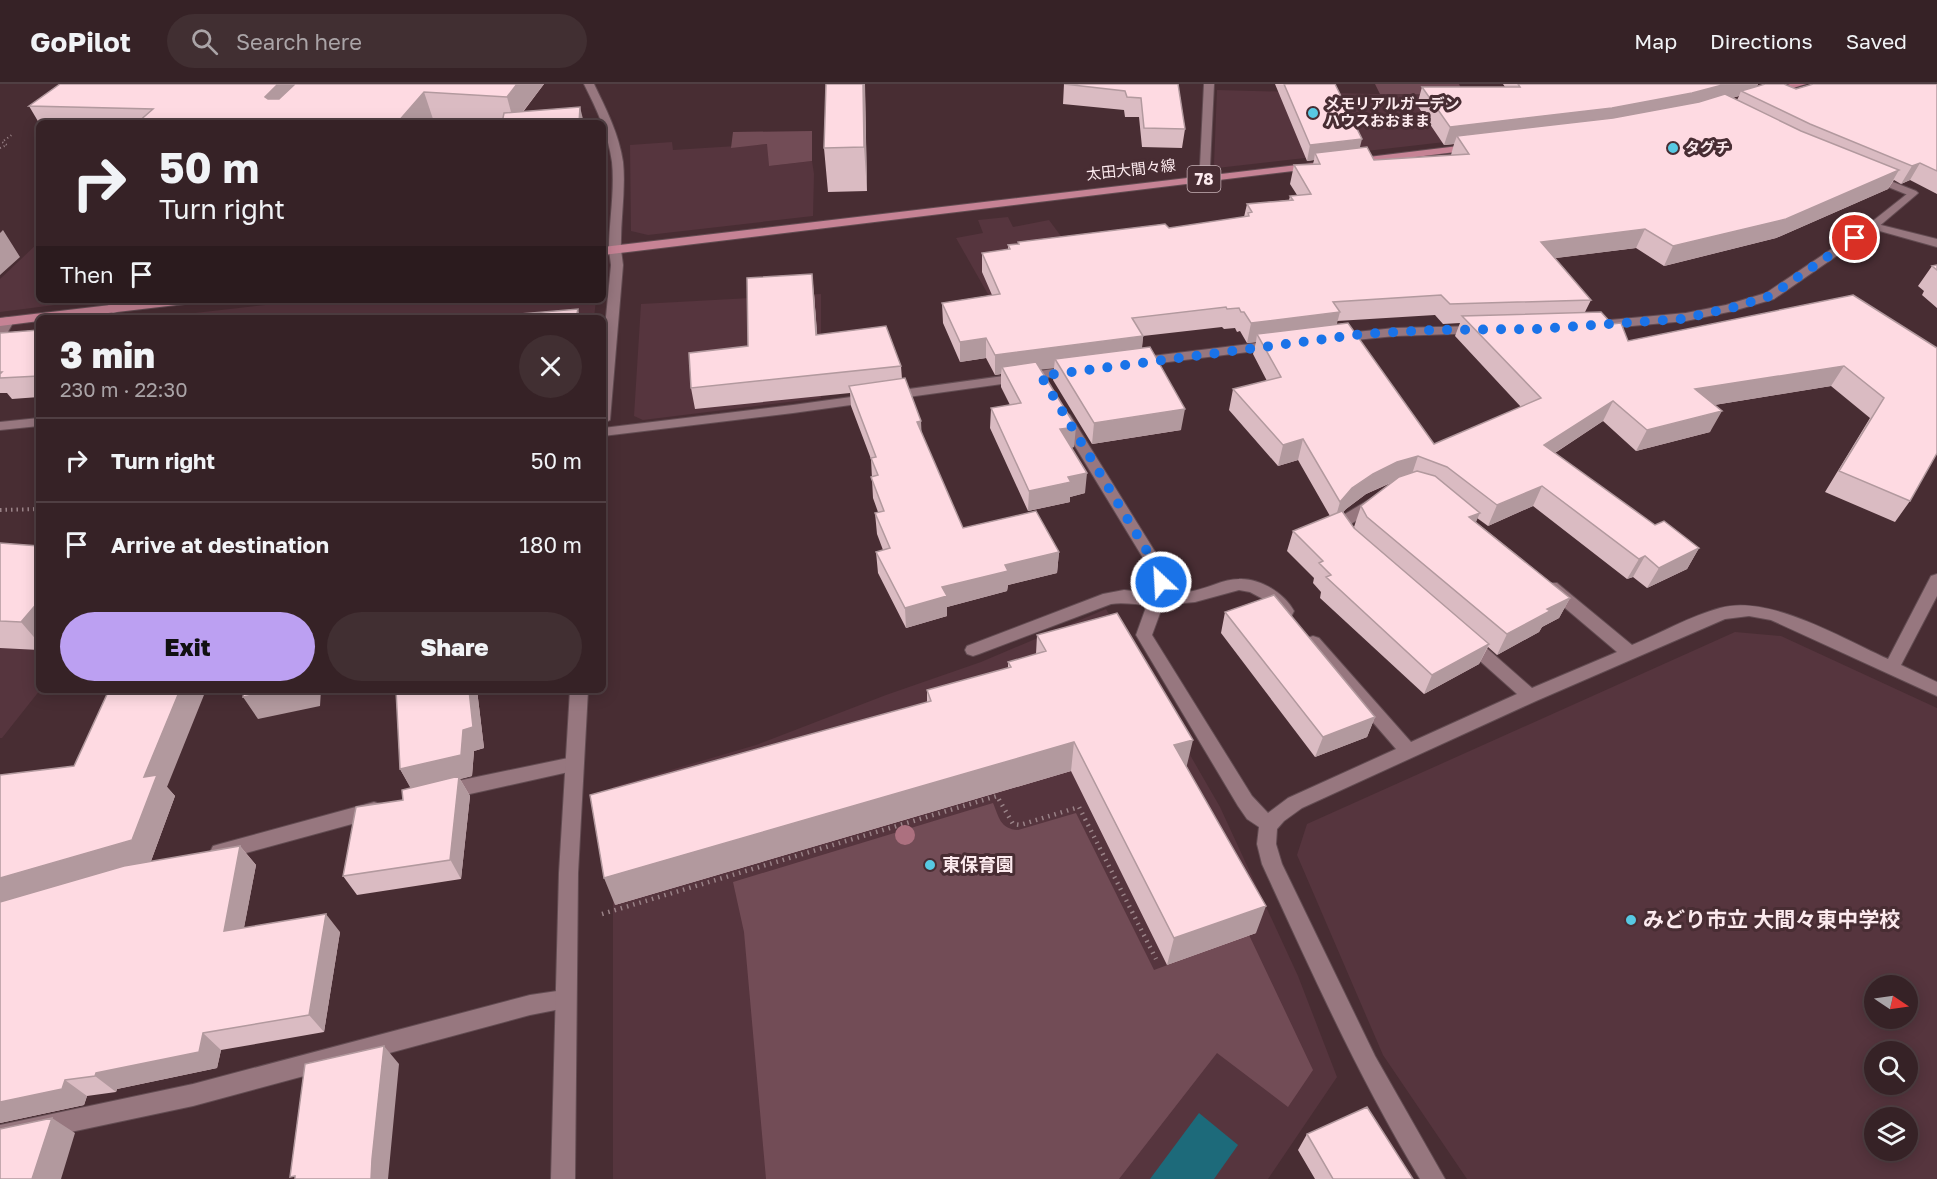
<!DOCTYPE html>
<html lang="en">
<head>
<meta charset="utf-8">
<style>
	body { margin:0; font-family:"Golos Text","Noto Sans JP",sans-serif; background:#412f32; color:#f1f3f6; height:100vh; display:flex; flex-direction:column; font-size:22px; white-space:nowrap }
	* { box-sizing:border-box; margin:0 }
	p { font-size:20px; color:#aaa4a7 }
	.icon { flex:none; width:33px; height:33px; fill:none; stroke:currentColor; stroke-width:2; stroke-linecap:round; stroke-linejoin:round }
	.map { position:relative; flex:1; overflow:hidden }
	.drawer { position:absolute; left:36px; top:231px; width:570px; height:378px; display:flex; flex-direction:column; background:#362226; border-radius:9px; box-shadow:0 3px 15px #0003,0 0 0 2px #503f43 }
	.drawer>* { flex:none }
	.top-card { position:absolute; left:36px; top:36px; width:570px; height:183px; border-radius:9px; box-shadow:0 3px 15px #0003,0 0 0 2px #503f43; background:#362226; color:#f1f3f6; overflow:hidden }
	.needle { width:39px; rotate:103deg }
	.fabs { position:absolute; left:1864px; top:891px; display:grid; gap:12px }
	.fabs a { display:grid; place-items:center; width:54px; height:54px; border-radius:50%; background:#362226; box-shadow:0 3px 15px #0003,0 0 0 2px #503f43; font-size:30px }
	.pin { position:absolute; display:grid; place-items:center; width:51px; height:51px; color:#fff; margin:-26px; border:3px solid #fff; border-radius:50%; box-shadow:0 2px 6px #0007 }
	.me { position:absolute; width:66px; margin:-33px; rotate:335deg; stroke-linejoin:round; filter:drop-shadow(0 0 4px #0008) }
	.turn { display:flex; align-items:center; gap:21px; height:126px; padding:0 24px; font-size:27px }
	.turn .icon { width:78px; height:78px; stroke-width:2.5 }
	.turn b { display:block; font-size:42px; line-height:51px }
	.then { display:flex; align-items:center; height:57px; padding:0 24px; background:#0003; gap:12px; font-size:22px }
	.round { display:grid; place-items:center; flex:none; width:63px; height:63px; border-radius:32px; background:#412f32 }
	.head { display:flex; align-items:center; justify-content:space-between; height:102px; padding:0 24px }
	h1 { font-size:36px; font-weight:800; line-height:45px }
	.primary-button { display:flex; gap:12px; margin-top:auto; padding:12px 24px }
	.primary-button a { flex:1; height:69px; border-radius:36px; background:#bca0f2; color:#111; font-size:24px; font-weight:800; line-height:69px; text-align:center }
	.primary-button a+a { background:#412f32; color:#f1f3f6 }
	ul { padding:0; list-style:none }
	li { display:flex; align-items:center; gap:18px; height:84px; padding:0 24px; border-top:2px solid #503f43 }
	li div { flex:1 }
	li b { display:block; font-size:22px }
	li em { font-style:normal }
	header { display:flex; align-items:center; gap:36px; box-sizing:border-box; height:84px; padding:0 30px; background:#362226; border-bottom:2px solid #503f43 }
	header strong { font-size:28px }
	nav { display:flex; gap:33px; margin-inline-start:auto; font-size:21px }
	.search { width:420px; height:54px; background:#412f32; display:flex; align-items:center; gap:15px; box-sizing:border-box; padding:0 21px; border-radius:33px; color:#aaa4a7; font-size:22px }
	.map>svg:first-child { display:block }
	.built { fill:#56353e; fill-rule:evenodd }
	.green { fill:#724c56 }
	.water { fill:#1d6a7a }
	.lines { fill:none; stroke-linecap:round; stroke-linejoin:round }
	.service-casing { stroke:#634c52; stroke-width:2 }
	.minor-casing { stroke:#634c52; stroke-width:2 }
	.tertiary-casing { stroke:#634c52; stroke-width:2 }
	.primary-casing { stroke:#634c52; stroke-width:2 }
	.path-far2 { stroke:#9a8388; stroke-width:2; stroke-dasharray:1 3; stroke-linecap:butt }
	.path-far1 { stroke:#9a8388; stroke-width:4; stroke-dasharray:1.5 4; stroke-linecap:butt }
	.path { stroke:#9a8388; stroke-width:4.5; stroke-dasharray:1.5 5; stroke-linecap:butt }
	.service { fill:#97777f; fill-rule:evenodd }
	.minor { fill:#97777f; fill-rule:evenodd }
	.tertiary { fill:#97777f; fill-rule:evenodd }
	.primary { fill:#c68395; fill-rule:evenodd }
	.tree { fill:#ac707f }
	.wall { fill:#dabbc2; fill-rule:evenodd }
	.shaded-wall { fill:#b2999e }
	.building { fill:#fedae2; stroke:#b2999e; stroke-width:1.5 }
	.route { stroke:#1a73e8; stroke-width:10; stroke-dasharray:0 18 }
	.poi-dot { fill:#57c9e3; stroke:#482d33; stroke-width:2 }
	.labels { text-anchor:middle; stroke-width:6; stroke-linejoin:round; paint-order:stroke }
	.far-poi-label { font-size:15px; font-weight:bold; fill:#fceaee; stroke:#482d33; text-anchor:start }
	.far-street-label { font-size:15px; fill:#fceaee; stroke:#482d33 }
	.shield { fill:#482d33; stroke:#c6b1b6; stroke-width:1.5 }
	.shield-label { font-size:16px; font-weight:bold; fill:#fceaee }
	.poi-label { font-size:18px; font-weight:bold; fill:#fceaee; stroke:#482d33; text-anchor:start }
	.near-poi-label { font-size:21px; font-weight:bold; fill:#fceaee; stroke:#482d33; text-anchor:start }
</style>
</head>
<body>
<header>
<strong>GoPilot</strong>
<div class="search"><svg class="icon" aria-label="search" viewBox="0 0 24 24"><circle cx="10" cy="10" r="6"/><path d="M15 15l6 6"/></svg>Search here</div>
<nav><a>Map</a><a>Directions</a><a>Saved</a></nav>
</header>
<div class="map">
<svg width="1937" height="1095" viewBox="0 0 1937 1095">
	<rect width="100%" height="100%" fill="#482d33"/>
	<path class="built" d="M1217,6l275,7 23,37 -298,34 -3,-4z
		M672,58l1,8 95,-6 1,22 43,-5 2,13 -1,42 -165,19 -17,-4 -1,-86z
		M1008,133l5,10 36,-7 46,62 -106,14 -33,-58 27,-5 -5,-13z
		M39,158v58h55l-94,12v-33z
		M821,210v104l-178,22 -9,-4 7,-112z
		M308,216h288l-2,18h-443z
		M0,470l39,3 1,133 -38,48h-2z
		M1106,525l114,198 78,169 39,101 -69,102h-655v-392l143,-42 130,-50 95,-33z
		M1735,548l46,4 156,72v471h-470l-84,-124 -86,-200 10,-31zM1875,902h33v32h-33zM1875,968h33v32h-33zM1875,1034h33v32h-33z"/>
	<path class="green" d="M1375,0h84l5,11 -84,-1z
		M812,47v30l-43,5 -2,-22 -36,4 2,-16z
		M993,719c6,14 7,26 25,27l58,-17 78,157 95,-35 64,135 -25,37 -71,-54 -98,126h-353l-22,-247 -11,-50z"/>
	<path class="water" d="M1199,1029l39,32 -24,34h-64z"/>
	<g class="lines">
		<g class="service-casing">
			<path id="service" d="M1870,89l46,18 2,2 -6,3 -4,-1 -42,-17v-4z
				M1873,139l64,16v8l-68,-19 -2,-2z
				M110,216h12l-5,12 -4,1 -6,-4z
				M8,233l6,4 -9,16 -5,1v-14l3,-6z
				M1063,327l7,4 97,156c2,11 1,22 -4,32 -16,5 -35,-2 -52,1l-132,50 -6,2 -6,-2 -2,-4 2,-4 136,-52 21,-4 26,3 3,-11 -2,-11 -95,-156z
				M39,334v8l-39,4v-8z"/>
		</g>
		<g class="minor-casing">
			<path id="minor" d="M584,0h10c12,25 25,50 29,78 3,29 -3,59 -2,88l-6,4 -6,-4c0,-29 6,-59 3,-88 -4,-29 -15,-52 -28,-78z
				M1204,0h10l-4,82 4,13 -6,3 -6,-3 -2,-13z
				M1912,106l6,3 -2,2 -39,33 -103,71 -41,12 -47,10 -87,8 -6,-4 6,-4 87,-8 40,-8 40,-12 103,-69z
				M1478,242l5,1 1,3 -1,3 -88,3 -59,6 -6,-4 6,-4 59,-6z
				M1274,257l7,4 -2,3 -143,18 -7,-4 7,-4z
				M1075,282l7,4 -2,3 -287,40 -190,23v-8l190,-23z
				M1375,412l5,1 2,4 -2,4 -29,19 6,13 -3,4h-10l-9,-15 5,-9z
				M1937,490v22l-36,69 36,17v14l-166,-76 -22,-4 -24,3 -189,82 -234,107 -18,13 -7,8 -1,15 6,20 93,192 70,123h-25c-61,-101 -109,-208 -158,-315l-5,-20 2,-17 -12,-8 -9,-13 -102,-171 13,-36 2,-4c14,-4 29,-1 42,-4 16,-3 30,-12 46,-12 21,-1 45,14 55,32l-2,4h-12l-17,-16 -13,-7 -11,-2 -44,12 -32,3 -11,30 100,161 16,17 20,-15 108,-49 -89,-103 -2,-4 2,-4 6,-2 6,2 92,104 106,-48 -55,-49 -2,-4 2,-4 6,-2 6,2 58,51 85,-36 -72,-61 -2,-4 2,-4h12l75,62c29,-12 58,-29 88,-37 49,-14 123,31 168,51l43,-83z
				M573,673l6,2 3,5 -3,5 -6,2 -130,29 -7,-3 -2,-5 2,-5 7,-3z
				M374,718l7,2 2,6 -2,6 -7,2 -154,42 -7,-2 -3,-6 3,-6 7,-2z
				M564,906l7,3 3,7 -3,7 -41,8 -337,91 -193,41v-22l193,-41 337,-89z"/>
		</g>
		<g class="tertiary-casing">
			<path id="tertiary" d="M615,162l6,4 2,15 -13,155 -7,4v-76l8,-83 -2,-15z
				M570,606h18l-10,183 -3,306h-24l8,-306z"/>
		</g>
		<g class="primary-casing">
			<path id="primary" d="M1790,0h16l-35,11 -5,-3z
				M1475,60l5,3 -1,2 -127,16 -5,-3 5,-3z
				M1314,79l5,3 -1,2 -715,87v-8z
				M153,216h38l-6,4 -119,14h-27v3l-39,5v-8z"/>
		</g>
		<path class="path-far2" d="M0,64l7,-3 -5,-3 11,-8"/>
		<path class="path-far1" d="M0,426l39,-1"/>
		<path class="path" d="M602,830l395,-118 16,28 7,1 59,-18 77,152"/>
		<use href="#service" class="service"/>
		<use href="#minor" class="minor"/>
		<use href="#tertiary" class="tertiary"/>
		<use href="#primary" class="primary"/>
	</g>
	<circle class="tree" cx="905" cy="751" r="10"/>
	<path class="wall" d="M60,0h484l-21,28 -21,10 -69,-3 -4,4h-390l-10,-17z
		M826,0h39l2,107 -39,1 -4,-44z
		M1064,0h114l7,45 -3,19 -40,-1 -3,-30h-14l-1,-7 -61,-6z
		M1275,0h60l25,64 14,12 77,-5 3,-11 -10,1 -27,-40 5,-18h83l-2,-3h255l-1,2 39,3 141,-5v110l-27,-14 -9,4 -7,-4 -6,9 -112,49 -112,28 -28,-18 -81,10 36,42 -6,12 27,12 16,17 309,7 -27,153 -15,21 -70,-30 45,-74 -39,-32 -117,19 -4,27 -74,19 -33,-30 -48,32 100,72 44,23 -12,21 -40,19 -14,-11 -6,2 -94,-73 -45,20 -11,-8 -1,4 94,76 -11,20 -17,9 -3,5 -42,23 -9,-8 -9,17 -55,30 -104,-96 1,-6 -8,-9 1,-5 -27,-27 6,-20 37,-15 -32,-56 -20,6 -49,-56 4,-21 34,-8 -14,-27 3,-12 -9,1 -7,-12 -3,1 -2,-4 -11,1 -2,-2 -79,9 -1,12 39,82 -89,14 -39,-64 1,-12 -14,1 34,78 -3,1 14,45 -15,4v5l-42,9 -38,-83 1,-20 19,-3 -9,-18v-13l-6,1 -9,-17 -26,4 -17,-39 -1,-20 50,-8 -10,-23v-19l26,-3v-5l10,-1v-2l151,-14 75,-11 3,-13 42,-4 1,-4 7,-1 -7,-11 4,-19 19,-1 1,-4 -7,1zM1739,12l-2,4 -5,-2zM1435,231l8,9 17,-1 -5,13 66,71 -87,37 -97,-120v-3zM1393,398l-32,24 -7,21 2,4 -13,-19 3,-3 20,-15z
		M1937,181v43l-15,-13 2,-4 -6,-5 14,-20z
		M814,210l3,40 84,32 1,13 19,53 42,96 96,24 -2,21 -49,12 -1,6 -60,16v9l-41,12 -28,-55 -2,-21 7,-2 -6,-16 -2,-21 3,-1 -5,-14 -2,-39 -20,-53 -1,-13 -155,16 -4,-21 57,-42z
		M39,246v67l-27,2 -5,-6h-7v-60z
		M0,459l39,3v104l-39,-2z
		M1225,528l150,105 -8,20 -52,20 -94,-124z
		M1037,551l150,132 69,166 -89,32 -96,-194 -456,134 312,-203v-12l81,-22v-6l28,-8z
		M396,606h81l7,58 -10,3 -2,25 -12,3 10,17 -9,83 -104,16 -14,-19 68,-88 -11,-19z
		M74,682l93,21 8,9 -24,65 -8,2 97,-17 16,19 -12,62 96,5 -16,100 -103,18 -4,18 -100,21 -1,3 -29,4 -3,9 -84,18z
		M1307,1050l106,45h-98l-17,-29z"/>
	<path class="shaded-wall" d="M278,0h36l-37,39 -12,-26z
		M517,0h27l-30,39 -7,-26z
		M863,0h2v11l2,96 -3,-44z
		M1726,0h32l-4,8 -13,-1 -2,5 -55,15 -227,25 -3,8 -10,1 6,-18z
		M424,8l9,27 -4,4h-32z
		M580,23l4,16h-5z
		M1362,55l-4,16 -43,-2 -1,7 -7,1 3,-16z
		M1920,79l-10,17 -9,4 11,-18z
		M1899,86l-11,19 -112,49 -112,28 9,-20z
		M1645,145l-9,19 -103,13 8,-19z
		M3,146l17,27 -20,18v-42z
		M812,190l2,20 5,62 -3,-21z
		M578,225l2,9h-4z
		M1340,228l-5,19 -78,3 -1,8 -9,1 4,-20z
		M1143,252l-2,20 -86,3 -1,9 -49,6 -3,-7 -1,7 -6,1v-20z
		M986,254v20l-26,4v-20z
		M1844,282l-13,20 -147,24 11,-21z
		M1613,317l-10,20 -68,45 9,-21z
		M1185,325l-4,21 -89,14 2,-21z
		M1722,327l-12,21 -74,19 11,-21z
		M921,337l1,21 -5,-20z
		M1076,343l-2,20 -15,2 1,-20z
		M1303,355l-5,21 -20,6 5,-21z
		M1418,372l-7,21 -21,6 -24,11 -20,15 -12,14 6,-21 12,-14 21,-14 24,-12z
		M1087,389l-2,20 -15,4v5l-42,9 1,-20 39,-14z
		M1542,402l-9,20 -45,20 9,-21z
		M1480,429l-9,20 -2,-16z
		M1699,464l-12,21 -40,19 12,-20z
		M1059,468l-2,21 -49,12 -1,6 -60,16v9l-41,12 -1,-20 37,-21 63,-22z
		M1645,472l-12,21 -6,2 12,-20z
		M1570,514l-11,20 -17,9 -3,5 -42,23 10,-21 40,-25z
		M39,517v42l-18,-21z
		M1489,560l-10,20 -55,30 8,-19z
		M180,606h26l-39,97 8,9 -24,65 -151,44v-27l144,-101z
		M279,606h42l-1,16 -62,13 -15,-22z
		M469,606h8l7,58 -10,3 -2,25 -12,3 10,17 -9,83 -61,-110 63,-39z
		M1375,633l-8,20 -52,20 8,-20z
		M1193,656l-7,29 -12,-24z
		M1074,658l-3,29 -456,134 -11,-27z
		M240,762l16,19 -16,84 -16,-18z
		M1266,822l-10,27 -89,32 7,-27z
		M326,830l14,18 -16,100 -15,-17z
		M203,949l18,17 -4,18 -100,21 -1,3 -21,-16 1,-3z
		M384,962l15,18 -11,115h-17l1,-20z
		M65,996l22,16 -3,9 -84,18v-21z
		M52,1034l23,15 -14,46h-29z"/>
	<path class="building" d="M60,0h218l-13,13 3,2h11l16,-15h222l-10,13 -83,-5 -27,31h-260l16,-14 -124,-3z
		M826,0h37l1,63 -40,1z
		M1064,0h114l7,45 -41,-1 -3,-30 -14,-1 -2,-6z
		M1284,0h51l27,55 -52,6z
		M1518,0h208l-34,9 -80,15 -162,19 -28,-40h98z
		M1765,0h19l12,5 17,-5h124v87l-17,-8 -8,3 -102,-42 -69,-33z
		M1725,10l76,37 98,39 -113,49 -113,27 -28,-17 -104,13 50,58 -141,4 -9,-9 -108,7 7,10 -89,11 -7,-11h-3l-2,-4 -12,1 -1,-2 -94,11 11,18 -148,19 -9,-17 -26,4 -18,-39 58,-9 -18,-41 28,-4 -2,-4 11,-1 -1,-2 147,-18 4,4 80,-12 -1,-3 4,-1 -5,-8 46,-4 -3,-4 21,-2 -17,-29 26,-1 -5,-11 52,-6 7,13 95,-6 -12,-18 156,-18 86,-16z
		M580,23l-1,16h-77l2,-10z
		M1937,181v5l-5,-4z
		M812,190l4,61 70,-9 15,40 -210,22 -2,-35 59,-7 -1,-68z
		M1853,211l84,53v105l-27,48 -71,-30 45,-73 -40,-32 -149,23 27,22 -75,19 -34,-29 -69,44 111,80 9,-4 35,27 -40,20 -14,-12 -6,3 -97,-73 -45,19 -50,-38 -29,-11 -21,6 -24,12 -21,14 -12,14 -37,-63 -20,6 -50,-56 48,-12 -24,-43 91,-11 86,121 107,-46 -79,-82 139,-4 11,12 9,-1 7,18z
		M578,225l-2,9h-102z
		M39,246v46l-39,2v-4l2,-2h-2v-39z
		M1150,263l35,62 -91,14 -39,-64z
		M1036,278l40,65 -16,2 27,44 -19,4 3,5 -42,9 -38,-83 30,-5 -19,-36z
		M905,294l16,43 -4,1 46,106 73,-17 23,41 -54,13 3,6 -66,16 5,9 -42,12 -29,-56 14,-4 -15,-35 9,-2 -13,-34 7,-2 -7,-17 5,-1 -27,-71z
		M1417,387l18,5 45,37 -11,4 101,81 -23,11 3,2 -43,23 -140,-117 -6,-11 38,-29z
		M1342,427l12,17 135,116 -57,31 -106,-98 5,-2 -12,-12 4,-2 -30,-30z
		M0,459l39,3v55l-18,21 -21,-1z
		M1274,511l101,122 -52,20 -98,-125z
		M1117,529l76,127 -19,5 92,161 -92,32 -100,-196 -470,136 -14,-83 341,-94 -4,-11 84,-23 -3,-5 38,-11 -9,-16z
		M109,606h71l-36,87 13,-2 -25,65 -132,38v-103l74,-9z
		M244,606h35l-36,7z
		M396,606h73l4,37 -10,3 -2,25 -61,14z
		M459,692l-9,84 -107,16 13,-69 47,-7 -1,-10z
		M240,762l-16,85 102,-17 -17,101 -106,18 -4,19 -103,21 -1,3 -30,4 -3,9 -62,13v-200l124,-36z
		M384,962l-12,113 -1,20h-76v-3l-5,1 15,-113z
		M1367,1023l46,72h-80l-26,-45z
		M52,1034l-20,61h-32v-50z"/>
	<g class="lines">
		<path class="route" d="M1161,498l-2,-11 -118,-195 322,-42 69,-4 104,-1 145,-10 54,-12 35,-11 85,-58"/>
	</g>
	<g class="poi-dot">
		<circle cx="1313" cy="29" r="6"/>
		<circle cx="1673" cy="64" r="6"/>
		<circle cx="930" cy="781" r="6"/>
		<circle cx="1631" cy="836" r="6"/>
	</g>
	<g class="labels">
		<g class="far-poi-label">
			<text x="1325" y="25">メモリアルガーデン<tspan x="1325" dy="17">ハウスおおまま</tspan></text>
			<text x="1685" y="69">タグチ</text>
		</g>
		<g class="far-street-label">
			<text transform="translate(1131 86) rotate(-6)" y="5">太田大間々線</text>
		</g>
		<rect class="shield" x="1187.5" y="82" width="33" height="26" rx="4.5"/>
		<g class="shield-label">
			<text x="1204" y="101">78</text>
		</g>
		<g class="poi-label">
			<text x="942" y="787">東保育園</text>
		</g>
		<g class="near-poi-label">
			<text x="1643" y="843">みどり市立 大間々東中学校</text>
		</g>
	</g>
</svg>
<div class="fabs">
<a><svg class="needle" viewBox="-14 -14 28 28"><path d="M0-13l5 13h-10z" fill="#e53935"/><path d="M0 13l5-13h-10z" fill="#aaa4a7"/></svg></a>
<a><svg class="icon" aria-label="search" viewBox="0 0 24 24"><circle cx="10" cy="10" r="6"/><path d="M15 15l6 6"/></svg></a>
<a><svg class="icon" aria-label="layers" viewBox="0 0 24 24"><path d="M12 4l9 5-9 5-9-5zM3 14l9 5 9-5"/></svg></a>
</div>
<div class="pin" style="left:1855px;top:154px;background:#d93025"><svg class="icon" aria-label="arrive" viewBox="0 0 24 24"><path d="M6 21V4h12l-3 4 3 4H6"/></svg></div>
<svg class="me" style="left:1161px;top:498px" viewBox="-20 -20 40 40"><circle r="17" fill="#1a73e8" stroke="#fff" stroke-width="3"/><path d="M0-11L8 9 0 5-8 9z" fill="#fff"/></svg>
<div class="top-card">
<div class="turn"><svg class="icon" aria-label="right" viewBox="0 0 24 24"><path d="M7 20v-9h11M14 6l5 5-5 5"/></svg><div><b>50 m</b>Turn right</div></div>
<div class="then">Then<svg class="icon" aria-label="arrive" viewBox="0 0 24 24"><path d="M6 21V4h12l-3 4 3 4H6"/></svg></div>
</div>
<section class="drawer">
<div class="head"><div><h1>3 min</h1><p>230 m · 22:30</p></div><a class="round"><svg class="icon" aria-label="close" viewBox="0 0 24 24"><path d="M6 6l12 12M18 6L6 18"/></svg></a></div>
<ul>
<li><svg class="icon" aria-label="right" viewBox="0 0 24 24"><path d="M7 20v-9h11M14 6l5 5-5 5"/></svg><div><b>Turn right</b></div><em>50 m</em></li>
<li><svg class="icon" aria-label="arrive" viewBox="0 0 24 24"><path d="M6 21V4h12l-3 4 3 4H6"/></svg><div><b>Arrive at destination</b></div><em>180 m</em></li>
</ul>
<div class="primary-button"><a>Exit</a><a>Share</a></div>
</section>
</div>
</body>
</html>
